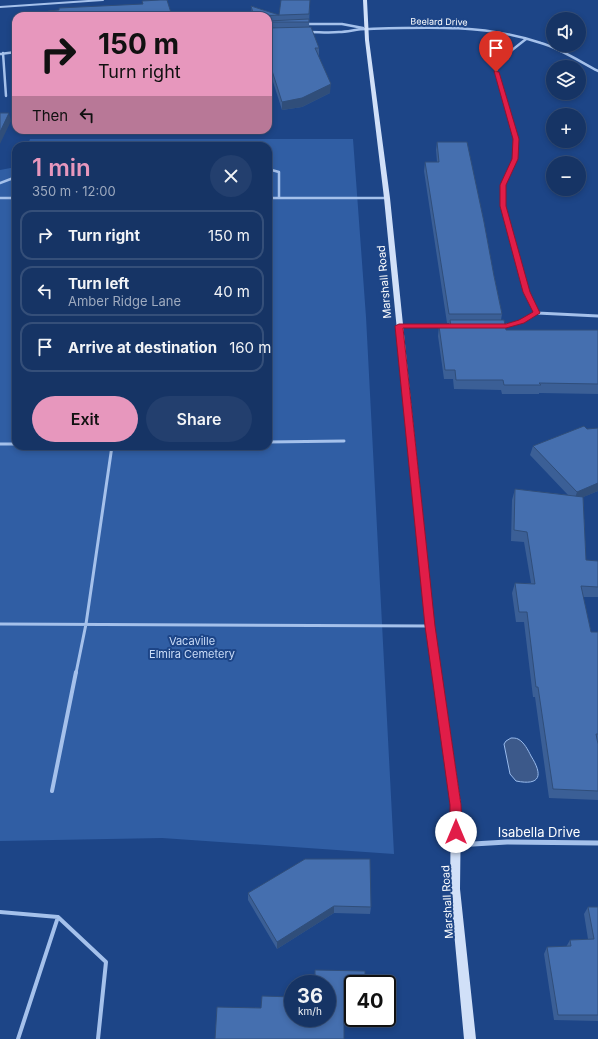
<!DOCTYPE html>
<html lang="en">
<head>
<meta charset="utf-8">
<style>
	body { margin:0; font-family:Inter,sans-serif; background:#233f6e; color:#f1f3f6; height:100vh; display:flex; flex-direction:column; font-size:15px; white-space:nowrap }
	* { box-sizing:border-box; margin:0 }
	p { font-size:13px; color:#9eaabf }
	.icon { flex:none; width:22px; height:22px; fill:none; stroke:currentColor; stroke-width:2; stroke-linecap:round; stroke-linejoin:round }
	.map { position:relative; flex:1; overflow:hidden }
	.panel { position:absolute; left:12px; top:142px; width:260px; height:308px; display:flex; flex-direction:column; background:#163465; border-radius:12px; box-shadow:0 2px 6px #0003,0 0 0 1px #354f79 }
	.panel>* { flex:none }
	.banner { position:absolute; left:12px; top:12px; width:260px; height:122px; border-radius:12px; box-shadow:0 2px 6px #0003,0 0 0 1px #354f79; background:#e797bd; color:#111; overflow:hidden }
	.buttons { position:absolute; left:546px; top:12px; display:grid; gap:8px }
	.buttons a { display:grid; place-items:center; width:40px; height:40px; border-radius:50%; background:#163465; box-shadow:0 2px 6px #0003,0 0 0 1px #354f79; font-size:20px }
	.speed { position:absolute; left:284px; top:975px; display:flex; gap:8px; font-size:20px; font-weight:700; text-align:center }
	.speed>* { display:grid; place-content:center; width:52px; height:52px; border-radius:50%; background:#163465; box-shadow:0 2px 6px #0003,0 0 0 1px #354f79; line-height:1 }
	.speed small { font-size:10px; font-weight:400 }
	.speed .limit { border:2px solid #111; border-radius:6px; background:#fff; color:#111 }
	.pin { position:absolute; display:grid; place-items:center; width:34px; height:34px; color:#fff; margin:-41px -17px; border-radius:50% 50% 50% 0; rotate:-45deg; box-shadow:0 0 4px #0007 }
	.pin .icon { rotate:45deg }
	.me { position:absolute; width:44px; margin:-22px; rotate:0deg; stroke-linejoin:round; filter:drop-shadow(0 0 3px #0008) }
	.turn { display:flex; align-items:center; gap:14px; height:84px; padding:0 20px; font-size:18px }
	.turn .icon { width:52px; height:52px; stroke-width:2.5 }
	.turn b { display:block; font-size:28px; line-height:34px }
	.then { display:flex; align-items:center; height:38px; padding:0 20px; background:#0003; gap:8px; font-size:15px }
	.round { display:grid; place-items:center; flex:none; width:42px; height:42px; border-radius:21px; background:#233f6e }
	.head { display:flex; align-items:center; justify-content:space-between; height:68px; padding:0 20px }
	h1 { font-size:24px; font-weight:600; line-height:30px; color:#e797bd }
	.cta { display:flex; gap:8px; margin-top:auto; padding:8px 20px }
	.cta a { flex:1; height:46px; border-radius:24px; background:#e797bd; color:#111; font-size:16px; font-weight:600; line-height:46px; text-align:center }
	.cta a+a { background:#233f6e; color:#f1f3f6 }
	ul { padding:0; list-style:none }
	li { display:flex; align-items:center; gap:12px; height:50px; margin:0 8px 6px; padding:0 12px; border:2px solid #354f79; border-radius:12px }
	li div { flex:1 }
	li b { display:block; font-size:15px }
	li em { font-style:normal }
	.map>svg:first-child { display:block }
	.green { fill:#305ea4 }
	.water { fill:#3c598a; stroke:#99bbed }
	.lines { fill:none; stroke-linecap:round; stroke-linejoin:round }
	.lane-far3 { stroke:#a5c1eb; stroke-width:2 }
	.lane-far2 { stroke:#a5c1eb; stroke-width:2.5 }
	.lane-far1 { stroke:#a5c1eb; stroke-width:3 }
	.lane { stroke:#a5c1eb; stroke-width:4 }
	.street-far2 { stroke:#a5c1eb; stroke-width:2.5 }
	.street-far1 { stroke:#a5c1eb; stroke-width:3 }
	.street { stroke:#a5c1eb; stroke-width:5 }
	.secondary { fill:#d1e0f8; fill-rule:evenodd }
	.wall { fill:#3b5f96 }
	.shaded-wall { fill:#304e7a }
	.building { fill:#456faf; stroke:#304e7a }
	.route { fill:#e11d48; stroke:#92132f }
	.labels { text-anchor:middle; stroke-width:4; stroke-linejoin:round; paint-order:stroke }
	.far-street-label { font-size:9px; fill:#fff; stroke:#1d4587 }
	.street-label { font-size:11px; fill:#fff; stroke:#1d4587 }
	.park-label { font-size:11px; fill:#cadcf8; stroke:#1d4587 }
	.near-street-label { font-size:13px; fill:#fff; stroke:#1d4587 }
</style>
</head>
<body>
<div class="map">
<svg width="598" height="1039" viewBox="0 0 598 1039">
	<rect width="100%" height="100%" fill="#1d4587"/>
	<path class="green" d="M30,139h323l13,178 28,537 -232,-16 -162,3v-671l16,-3v279h252v-300h-241z"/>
	<path class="water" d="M511,738c3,0 5,0 7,1 6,3 10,11 13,17 12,19 10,30 -15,25l-6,-7 -6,-30 2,-3z"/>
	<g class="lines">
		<path class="lane-far3" d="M0,7l103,-7
			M268,169l4,1"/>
		<path class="lane-far2" d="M268,169l11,3v26
			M0,183l16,-6
			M0,198h16
			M268,198h119
			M400,326h52
			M502,326l19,-4 16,-9"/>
		<path class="lane-far1" d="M268,442l76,-1
			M0,444h16
			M0,624l430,2
			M76,673l10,-49 26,-178"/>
		<path class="lane" d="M52,791l24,-119
			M0,912l58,5 48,45 -8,77
			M18,1039l40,-122"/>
		<path class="street-far2" d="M304,24h38l21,4
			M309,32c10,0 20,1 30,0 9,0 18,-3 27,-3 59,-2 119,-5 175,14 20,6 38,18 57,28
			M3,53l3,43
			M0,54l16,-2
			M510,170l5,-11 1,-20 -20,-67 1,-10 29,-23"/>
		<path class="street-far1" d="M510,169l-7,16v21l23,86 11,21 61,3"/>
		<path class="street" d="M456,845l51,-3 91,1"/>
		<path class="secondary" d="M363,0h4l2,40 21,158 44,428 27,179 -1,84 16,150h-12l-14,-150 1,-84 -25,-179 -42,-428 -19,-158z"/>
	</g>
	<path class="wall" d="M310,0l-1,27 10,21v8h-1l12,37 -28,14 -20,3 -14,-44v-50h-16l-1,-10 28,9z
		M437,142l57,134 8,38 -1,6 5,10h92v64l-59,-1v1h-37l-1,-4 -47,-1 -1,-10h-9l-6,-43 1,-10h10v-3h-2l-23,-152 1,-9h12l-1,-12z
		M533,446l65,45 -15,6 3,63 12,1v36h-15l8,35h7v168l-49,-2 -14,-101h-2l-9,-75h-8l-4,-29 3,-10h16l-7,-41 -13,-1 1,-41 3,-11 53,6 -38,-40z
		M248,893l123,14 -1,7 -36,-1 -57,36 -29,-49z
		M588,907h10v114l-44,-1 -10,-66 3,-7h19l4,-7 18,-1 -4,-25z
		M315,970l38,14v34h13l-1,7 -21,-1 -17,-6v-34h-13z"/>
	<path class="shaded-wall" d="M331,84l-1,9 -28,14 -20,3v-8z
		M9,113l2,8 -11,23v-12z
		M598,483v8l-24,10 3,-9z
		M334,906v7l-57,36v-7z"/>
	<path class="building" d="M160,0h7l5,16h-124v-5l11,-1v-2l84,-4 -1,-3z
		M281,0h29l-1,14 -55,2 -3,-10 28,9z
		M309,19v3h-41v-1z
		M311,27l8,21h-4l16,36 -29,14 -20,4 -14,-44v-30z
		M0,113h9l-9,19z
		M437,142h30l17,80 10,54 8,38h-53l-24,-152h14z
		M450,320h54l2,10h92v54l-59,-1 2,2h-37l-1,-5h-47l-1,-10h-10l-6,-44h12z
		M584,426l3,3 11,-1v55l-21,9 -44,-46z
		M515,489l68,8 3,63 12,1v26l-17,-1 10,46h7v102h-2l2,10v47l-45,-2 -15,-102h-2l-9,-75h-8l-4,-29 20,1 -8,-52 -13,-2z
		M305,859h65l1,48 -37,-1 -57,36 -29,-49z
		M588,907h10v108h-40l-11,-68 24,-1 -1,-6 24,-1z
		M315,970l50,1v13h-12v33h-9v22h-129l2,-32 44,1 1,-12 31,1v21h34v-34h-12z"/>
	<path class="route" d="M494,71l5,1 20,67 -1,20 -12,26v21l24,86 10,21 -16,10 -18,5h-103l32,298 26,179 1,27 -2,4 -4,1 -4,-1 -2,-4v-27l-25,-179 -30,-300 4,-2h107l13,-4 14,-8 -10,-20 -23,-86v-21l12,-26 1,-20z"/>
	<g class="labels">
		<g class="far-street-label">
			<text transform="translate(439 22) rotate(1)" y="3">Beelard Drive</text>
		</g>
		<g class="street-label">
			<text transform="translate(384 282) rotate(-95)" y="4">Marshall Road</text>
			<text transform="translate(447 902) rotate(-93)" y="4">Marshall Road</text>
		</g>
		<g class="park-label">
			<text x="192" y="645">Vacaville<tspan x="192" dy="13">Elmira Cemetery</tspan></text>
		</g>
		<g class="near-street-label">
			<text x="539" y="837">Isabella Drive</text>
		</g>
	</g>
</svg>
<div class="buttons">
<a><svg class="icon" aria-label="sound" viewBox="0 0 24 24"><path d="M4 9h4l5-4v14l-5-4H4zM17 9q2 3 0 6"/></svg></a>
<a><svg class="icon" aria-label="layers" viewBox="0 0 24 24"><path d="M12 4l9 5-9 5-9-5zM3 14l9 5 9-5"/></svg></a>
<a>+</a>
<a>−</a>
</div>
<div class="speed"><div>36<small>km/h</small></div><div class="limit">40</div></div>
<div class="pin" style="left:496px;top:72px;background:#d93025"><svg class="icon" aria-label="arrive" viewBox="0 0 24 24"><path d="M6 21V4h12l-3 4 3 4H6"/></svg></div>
<svg class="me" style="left:456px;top:832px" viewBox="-20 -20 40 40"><circle r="19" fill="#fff"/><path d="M0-13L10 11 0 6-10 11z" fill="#e11d48"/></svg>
<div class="banner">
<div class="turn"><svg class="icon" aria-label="right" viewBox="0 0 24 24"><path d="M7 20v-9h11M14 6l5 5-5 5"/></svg><div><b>150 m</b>Turn right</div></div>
<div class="then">Then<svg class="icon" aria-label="left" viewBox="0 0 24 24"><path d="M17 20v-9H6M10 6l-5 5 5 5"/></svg></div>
</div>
<section class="panel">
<div class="head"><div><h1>1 min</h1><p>350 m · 12:00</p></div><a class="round"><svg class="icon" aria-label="close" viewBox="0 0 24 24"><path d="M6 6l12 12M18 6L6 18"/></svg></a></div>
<ul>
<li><svg class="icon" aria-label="right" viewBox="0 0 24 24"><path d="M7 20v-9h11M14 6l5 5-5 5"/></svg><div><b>Turn right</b></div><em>150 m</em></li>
<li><svg class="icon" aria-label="left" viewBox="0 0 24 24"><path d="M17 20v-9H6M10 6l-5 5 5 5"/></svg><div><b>Turn left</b><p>Amber Ridge Lane</p></div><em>40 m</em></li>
<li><svg class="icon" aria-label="arrive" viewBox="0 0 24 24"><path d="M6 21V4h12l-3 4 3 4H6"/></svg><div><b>Arrive at destination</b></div><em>160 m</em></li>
</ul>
<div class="cta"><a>Exit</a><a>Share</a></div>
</section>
</div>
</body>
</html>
